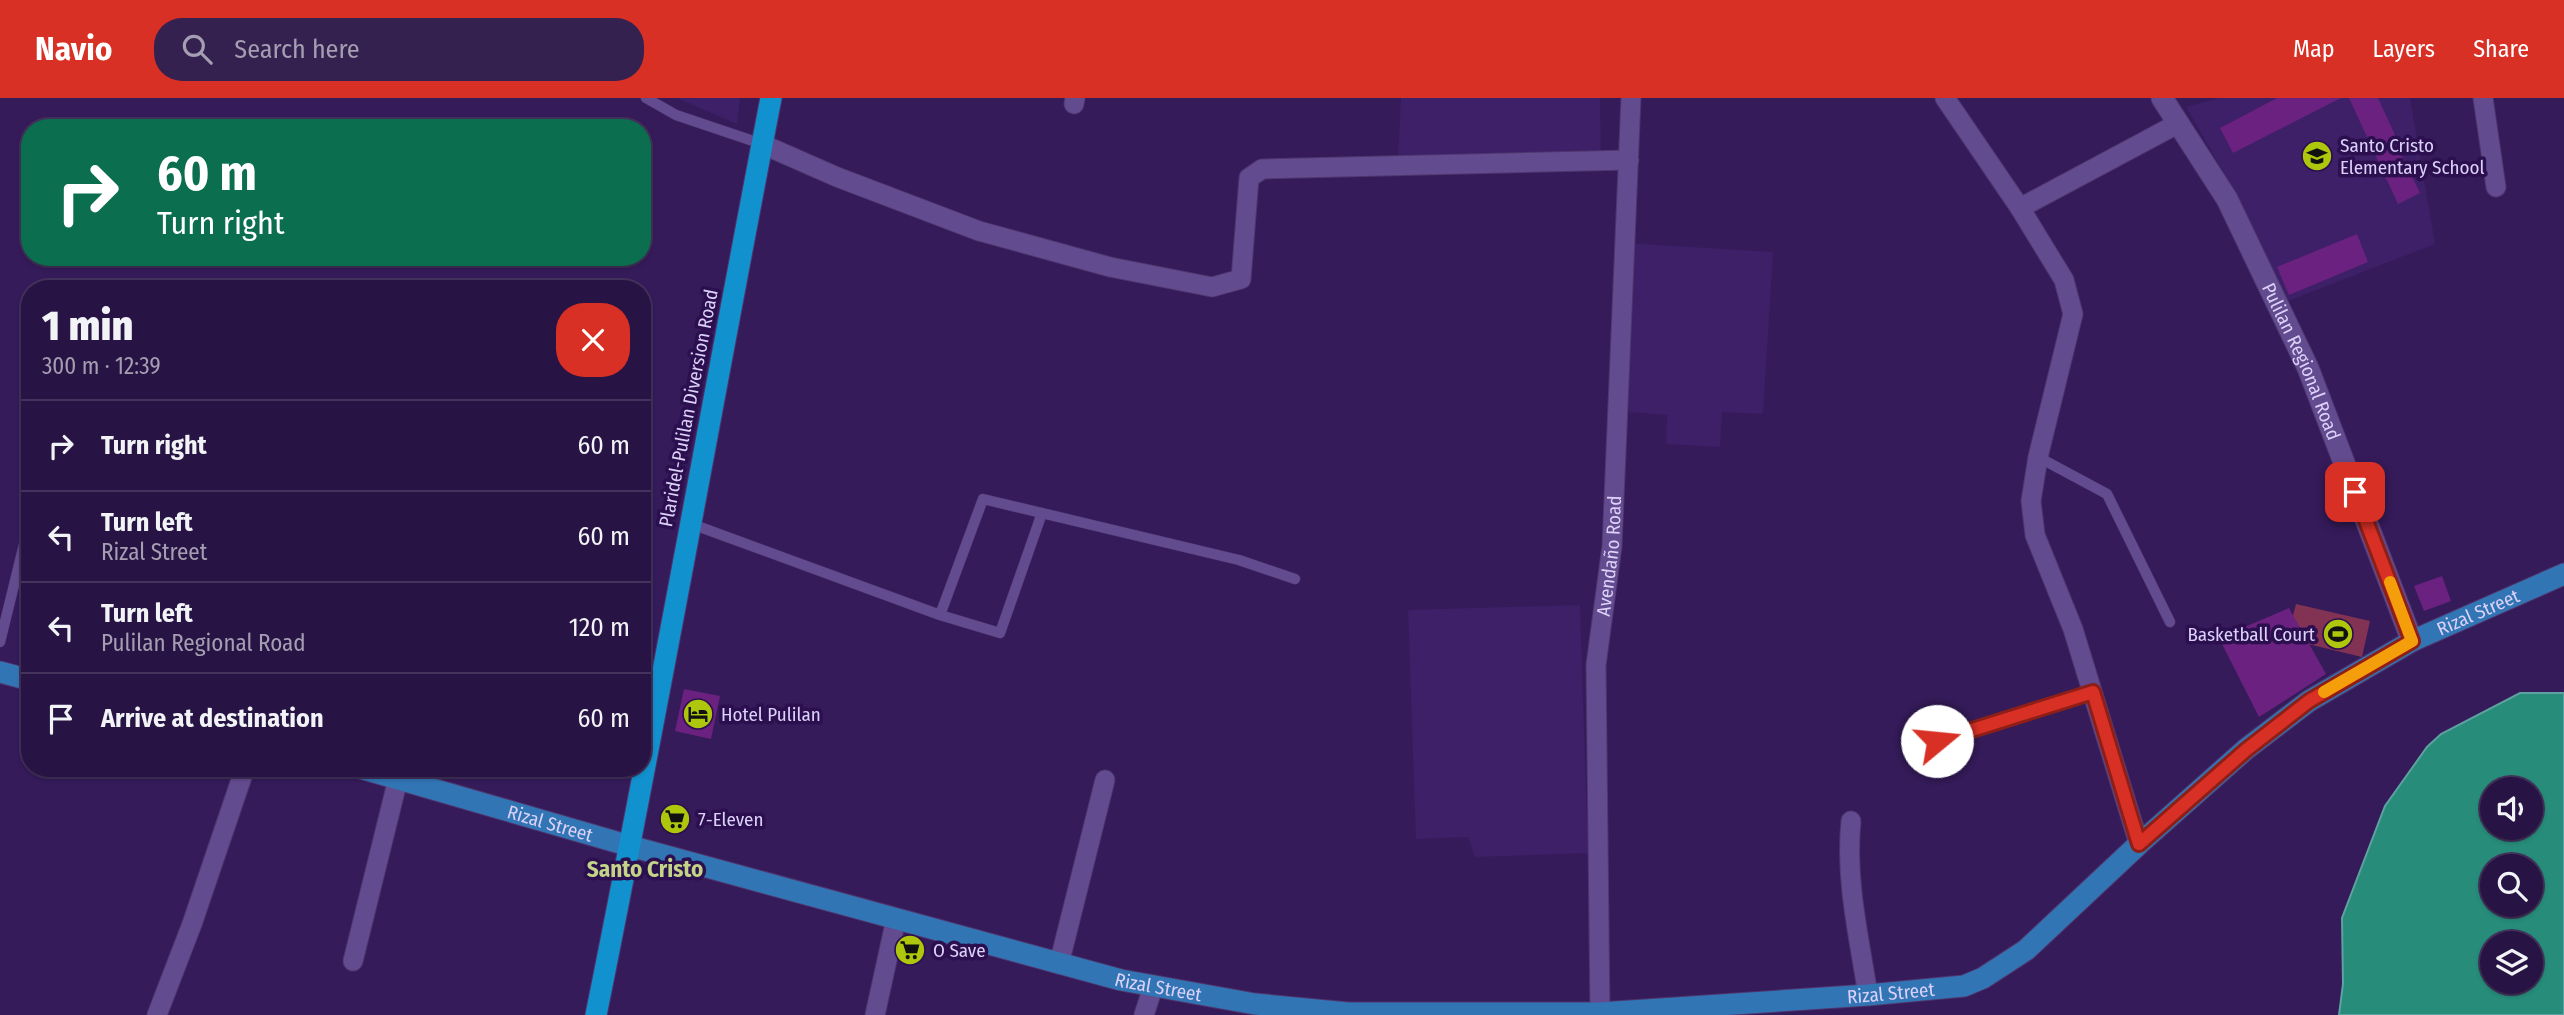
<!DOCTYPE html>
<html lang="en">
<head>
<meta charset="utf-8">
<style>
	body { margin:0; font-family:"Fira Sans Condensed",sans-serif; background:#34214f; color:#f1f3f6; height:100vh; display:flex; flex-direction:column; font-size:26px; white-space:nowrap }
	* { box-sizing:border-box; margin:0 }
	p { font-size:23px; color:#a59eb2 }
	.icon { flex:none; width:38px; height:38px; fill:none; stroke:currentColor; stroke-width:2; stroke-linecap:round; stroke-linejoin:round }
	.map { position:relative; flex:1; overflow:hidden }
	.panel { position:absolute; left:21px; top:182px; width:630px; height:497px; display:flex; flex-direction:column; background:#281444; border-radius:28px; box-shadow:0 2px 5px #0004,0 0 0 2px #44335d }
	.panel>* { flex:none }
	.banner { position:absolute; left:21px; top:21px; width:630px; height:147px; border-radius:28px; box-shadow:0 2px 5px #0004,0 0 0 2px #44335d; background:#0b6e4f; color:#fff; overflow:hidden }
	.controls { position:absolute; left:2480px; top:679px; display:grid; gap:14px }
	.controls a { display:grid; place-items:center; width:63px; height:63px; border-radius:50%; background:#281444; box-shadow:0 2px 5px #0004,0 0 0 2px #44335d; font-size:35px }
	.pin { position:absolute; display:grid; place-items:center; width:60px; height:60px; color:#fff; margin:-30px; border-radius:14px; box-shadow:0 4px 10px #0006 }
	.me { position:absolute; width:77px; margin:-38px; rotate:73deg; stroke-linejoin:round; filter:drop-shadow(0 0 5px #0008) }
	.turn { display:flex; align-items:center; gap:24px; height:147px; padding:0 21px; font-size:32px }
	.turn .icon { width:91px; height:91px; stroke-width:2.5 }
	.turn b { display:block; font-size:49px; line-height:60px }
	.round { display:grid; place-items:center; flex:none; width:74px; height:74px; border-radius:28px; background:#34214f }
	.headline { display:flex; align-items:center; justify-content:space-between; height:119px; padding:0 21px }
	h1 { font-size:42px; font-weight:800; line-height:52px }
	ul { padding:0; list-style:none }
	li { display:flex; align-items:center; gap:21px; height:91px; padding:0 21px; border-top:2px solid #44335d }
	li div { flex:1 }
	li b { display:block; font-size:26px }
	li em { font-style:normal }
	header { display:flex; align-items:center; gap:42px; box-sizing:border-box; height:98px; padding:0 35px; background:#d93025; color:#fff }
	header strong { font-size:33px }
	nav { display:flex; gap:38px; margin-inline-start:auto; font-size:24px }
	.search { width:490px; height:63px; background:#34214f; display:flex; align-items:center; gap:18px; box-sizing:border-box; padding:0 24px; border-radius:28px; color:#a59eb2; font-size:26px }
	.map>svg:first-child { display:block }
	.built { fill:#3d2067 }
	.green { fill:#823252 }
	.water { fill:#278c7a; stroke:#5da1a0; stroke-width:2; fill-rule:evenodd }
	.building { fill:#6b217f }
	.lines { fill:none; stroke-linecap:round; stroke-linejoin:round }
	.lane-casing { stroke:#4f366e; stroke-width:11 }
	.street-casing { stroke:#4f366e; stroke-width:21 }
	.secondary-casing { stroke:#4f366e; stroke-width:23 }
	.primary-casing { stroke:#4f366e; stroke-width:23 }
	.highway-casing { stroke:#4f366e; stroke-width:23 }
	.lane { stroke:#634b8f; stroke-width:10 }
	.street { stroke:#634b8f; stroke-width:19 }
	.secondary { stroke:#634b8f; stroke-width:21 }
	.primary { stroke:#3275b5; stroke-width:21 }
	.highway { stroke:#1291cf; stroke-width:21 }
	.route-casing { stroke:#8d1f18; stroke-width:18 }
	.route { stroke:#d93025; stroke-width:12 }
	.slow { stroke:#f59e0b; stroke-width:12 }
	.labels { text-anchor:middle; stroke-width:7; stroke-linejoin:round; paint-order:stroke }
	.poi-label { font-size:19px; fill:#dcd1f8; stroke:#2b0f4f; text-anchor:start }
	.street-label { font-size:19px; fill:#dcd1f8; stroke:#2b0f4f }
	.quarter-label { font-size:23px; font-weight:bold; fill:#c3d387; stroke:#2b0f4f }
</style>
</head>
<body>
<header>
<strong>Navio</strong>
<div class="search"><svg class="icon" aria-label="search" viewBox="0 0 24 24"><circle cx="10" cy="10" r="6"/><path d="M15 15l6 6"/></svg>Search here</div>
<nav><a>Map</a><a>Layers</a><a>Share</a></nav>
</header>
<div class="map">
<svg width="2564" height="917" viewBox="0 0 2564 917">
	<rect width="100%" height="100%" fill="#351b5a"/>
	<path class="built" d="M677,0h63l-3,26z
		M1401,0h199l1,64 -203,-2z
		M2218,0h192l25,146 -155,60 -38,-100 -56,-97z
		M1625,145l148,9 -10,162 -41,-2 -2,35 -54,-3 1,-29 -37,-3 -14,-19z
		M1580,507l8,248 -113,4 -7,-20 -52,2 -8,-229z"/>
	<path class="green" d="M2296,506l74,17 -8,36 -75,-18z"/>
	<path class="water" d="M2520,595h44v322h-225l4,-31 -1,-66 43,-112 42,-59 14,-13zM2492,691h38v39h-38zM2492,768h38v39h-38zM2492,845h38v39h-38z"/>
	<path class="building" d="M2277,0h64l-108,55 -13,-25z
		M2349,0h29l18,39 -3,1 27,55 -22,11z
		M2357,136l11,28 -79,33 -12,-28z
		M2442,478l9,25 -27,10 -10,-25z
		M2289,510l37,66 -67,43 -40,-79z
		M684,591l36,7 -9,43 -36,-8z"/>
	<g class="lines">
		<g class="lane-casing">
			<path id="lane" d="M646,0l30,17 86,29
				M2038,359l69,37 63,128
				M689,425l251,92 43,-116 256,61 56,19
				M940,517l60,18 42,-120
				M0,544l30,-122
				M1937,643l156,-49"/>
		</g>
		<g class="street-casing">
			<g id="street">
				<path d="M1945,0l75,110 44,72 9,34 -35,143 -7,44 4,34 38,94 66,215"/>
				<path d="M2483,0l13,89"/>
				<path d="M1074,6l1,-6"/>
				<path d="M762,46l75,33 142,54 131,36 102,20 29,-8 8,-101 13,-9 367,-9"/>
				<path d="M2020,110l159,-85"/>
				<path d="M1851,723c-6,58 8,116 17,174"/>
				<path d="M353,863l45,-182"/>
				<path d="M1059,866l46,-184"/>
				<path id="s1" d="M1600,915l-4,-348 16,-119 19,-448"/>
				<path d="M157,917l35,-91 53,-156"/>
				<path d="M875,917l21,-96"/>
				<path d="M1144,917l9,-28"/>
			</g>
		</g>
		<g class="secondary-casing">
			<g id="secondary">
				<path id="s2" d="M2162,0l65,101 81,169 104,273"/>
			</g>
		</g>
		<g class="primary-casing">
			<g id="primary">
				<path d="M0,574l30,8"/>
				<path id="s3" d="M360,670l270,78 491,134 134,24 93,9h252l268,-18 96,-9 19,-8 43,-28 113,-106 107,-95 63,-48 103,-60 152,-67"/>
			</g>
		</g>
		<g class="highway-casing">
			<path id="highway" d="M596,917c62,-305 116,-612 175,-917"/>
		</g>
		<use href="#lane" class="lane"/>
		<use href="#street" class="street"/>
		<use href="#secondary" class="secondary"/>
		<use href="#primary" class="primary"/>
		<use href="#highway" class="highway"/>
	</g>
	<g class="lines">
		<g class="route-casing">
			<path id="route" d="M1937,643l156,-49 46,152 107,-94 63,-49 103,-60 -57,-149"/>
		</g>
		<use href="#route" class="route"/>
		<path class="slow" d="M2324,594l88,-51 -22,-59"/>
	</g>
	<defs>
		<g id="school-disc" transform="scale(1.575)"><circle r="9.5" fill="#aec60b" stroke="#2b0f4f"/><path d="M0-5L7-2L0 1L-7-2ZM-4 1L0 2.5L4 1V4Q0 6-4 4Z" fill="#111"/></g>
		<g id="stadium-disc" transform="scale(1.575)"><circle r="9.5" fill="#aec60b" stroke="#2b0f4f"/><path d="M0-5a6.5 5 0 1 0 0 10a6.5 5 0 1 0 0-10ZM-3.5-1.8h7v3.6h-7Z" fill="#111"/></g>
		<g id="hotel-disc" transform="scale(1.575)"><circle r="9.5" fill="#aec60b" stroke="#2b0f4f"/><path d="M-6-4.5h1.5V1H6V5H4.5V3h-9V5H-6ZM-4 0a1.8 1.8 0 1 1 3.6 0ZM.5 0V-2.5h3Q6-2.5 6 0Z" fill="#111"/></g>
		<g id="supermarket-disc" transform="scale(1.575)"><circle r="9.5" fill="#aec60b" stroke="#2b0f4f"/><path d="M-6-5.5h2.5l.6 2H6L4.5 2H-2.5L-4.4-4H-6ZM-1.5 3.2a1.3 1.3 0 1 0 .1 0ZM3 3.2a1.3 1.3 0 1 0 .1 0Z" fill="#111"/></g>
	</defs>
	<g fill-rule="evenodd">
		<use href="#school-disc" x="2317" y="58"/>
		<use href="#stadium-disc" x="2338" y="536"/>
		<use href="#hotel-disc" x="698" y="616"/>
		<use href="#supermarket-disc" x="675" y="721"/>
		<use href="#supermarket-disc" x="910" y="852"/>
	</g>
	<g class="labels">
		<g class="poi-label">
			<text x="2340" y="54">Santo Cristo<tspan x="2340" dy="22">Elementary School</tspan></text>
			<text x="2315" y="543" text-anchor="end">Basketball Court</text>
			<text x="721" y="623">Hotel Pulilan</text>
			<text x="698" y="728">7-Eleven</text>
			<text x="933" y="859">O Save</text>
		</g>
		<g class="street-label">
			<text dy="7" stroke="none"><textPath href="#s2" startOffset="299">Pulilan Regional Road</textPath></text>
			<text transform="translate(688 310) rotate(-79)" y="7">Plaridel-Pulilan Diversion Road</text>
			<text dy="7" stroke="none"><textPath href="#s1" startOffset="458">Avendaño Road</textPath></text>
			<text dy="7" stroke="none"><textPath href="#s3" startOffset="2277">Rizal Street</textPath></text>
			<text dy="7" stroke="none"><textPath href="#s3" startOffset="198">Rizal Street</textPath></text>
			<text dy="7" stroke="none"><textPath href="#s3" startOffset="828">Rizal Street</textPath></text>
			<text dy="7" stroke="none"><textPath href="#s3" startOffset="1563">Rizal Street</textPath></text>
		</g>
		<g class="quarter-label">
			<text x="645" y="779">Santo Cristo</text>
		</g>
	</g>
</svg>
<div class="controls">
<a><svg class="icon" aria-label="sound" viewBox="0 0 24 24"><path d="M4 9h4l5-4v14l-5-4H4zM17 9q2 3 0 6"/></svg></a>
<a><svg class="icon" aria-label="search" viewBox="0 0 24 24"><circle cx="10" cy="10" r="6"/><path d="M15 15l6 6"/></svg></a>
<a><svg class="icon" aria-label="layers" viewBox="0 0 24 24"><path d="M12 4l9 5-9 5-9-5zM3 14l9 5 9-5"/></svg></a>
</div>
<div class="pin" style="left:2355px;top:394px;background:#d93025"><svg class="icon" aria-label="arrive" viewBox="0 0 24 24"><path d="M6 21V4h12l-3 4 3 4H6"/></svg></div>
<svg class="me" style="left:1937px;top:643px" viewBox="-20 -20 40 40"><circle r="19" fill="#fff"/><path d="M0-13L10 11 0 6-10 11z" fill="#d93025"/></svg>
<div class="banner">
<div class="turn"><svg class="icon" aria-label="right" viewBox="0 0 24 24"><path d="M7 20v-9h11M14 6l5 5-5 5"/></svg><div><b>60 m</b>Turn right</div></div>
</div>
<section class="panel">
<div class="headline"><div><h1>1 min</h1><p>300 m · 12:39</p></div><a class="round" style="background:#d93025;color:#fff"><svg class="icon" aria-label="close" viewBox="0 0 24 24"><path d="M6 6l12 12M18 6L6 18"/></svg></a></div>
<ul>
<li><svg class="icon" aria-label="right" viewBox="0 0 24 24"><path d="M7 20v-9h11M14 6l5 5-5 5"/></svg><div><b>Turn right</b></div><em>60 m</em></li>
<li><svg class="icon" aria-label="left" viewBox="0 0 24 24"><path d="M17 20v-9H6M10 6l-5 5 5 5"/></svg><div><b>Turn left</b><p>Rizal Street</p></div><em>60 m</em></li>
<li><svg class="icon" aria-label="left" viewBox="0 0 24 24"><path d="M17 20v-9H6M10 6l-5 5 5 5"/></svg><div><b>Turn left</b><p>Pulilan Regional Road</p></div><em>120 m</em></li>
<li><svg class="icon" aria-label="arrive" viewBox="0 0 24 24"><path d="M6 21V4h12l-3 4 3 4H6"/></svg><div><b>Arrive at destination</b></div><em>60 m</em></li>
</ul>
</section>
</div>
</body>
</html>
